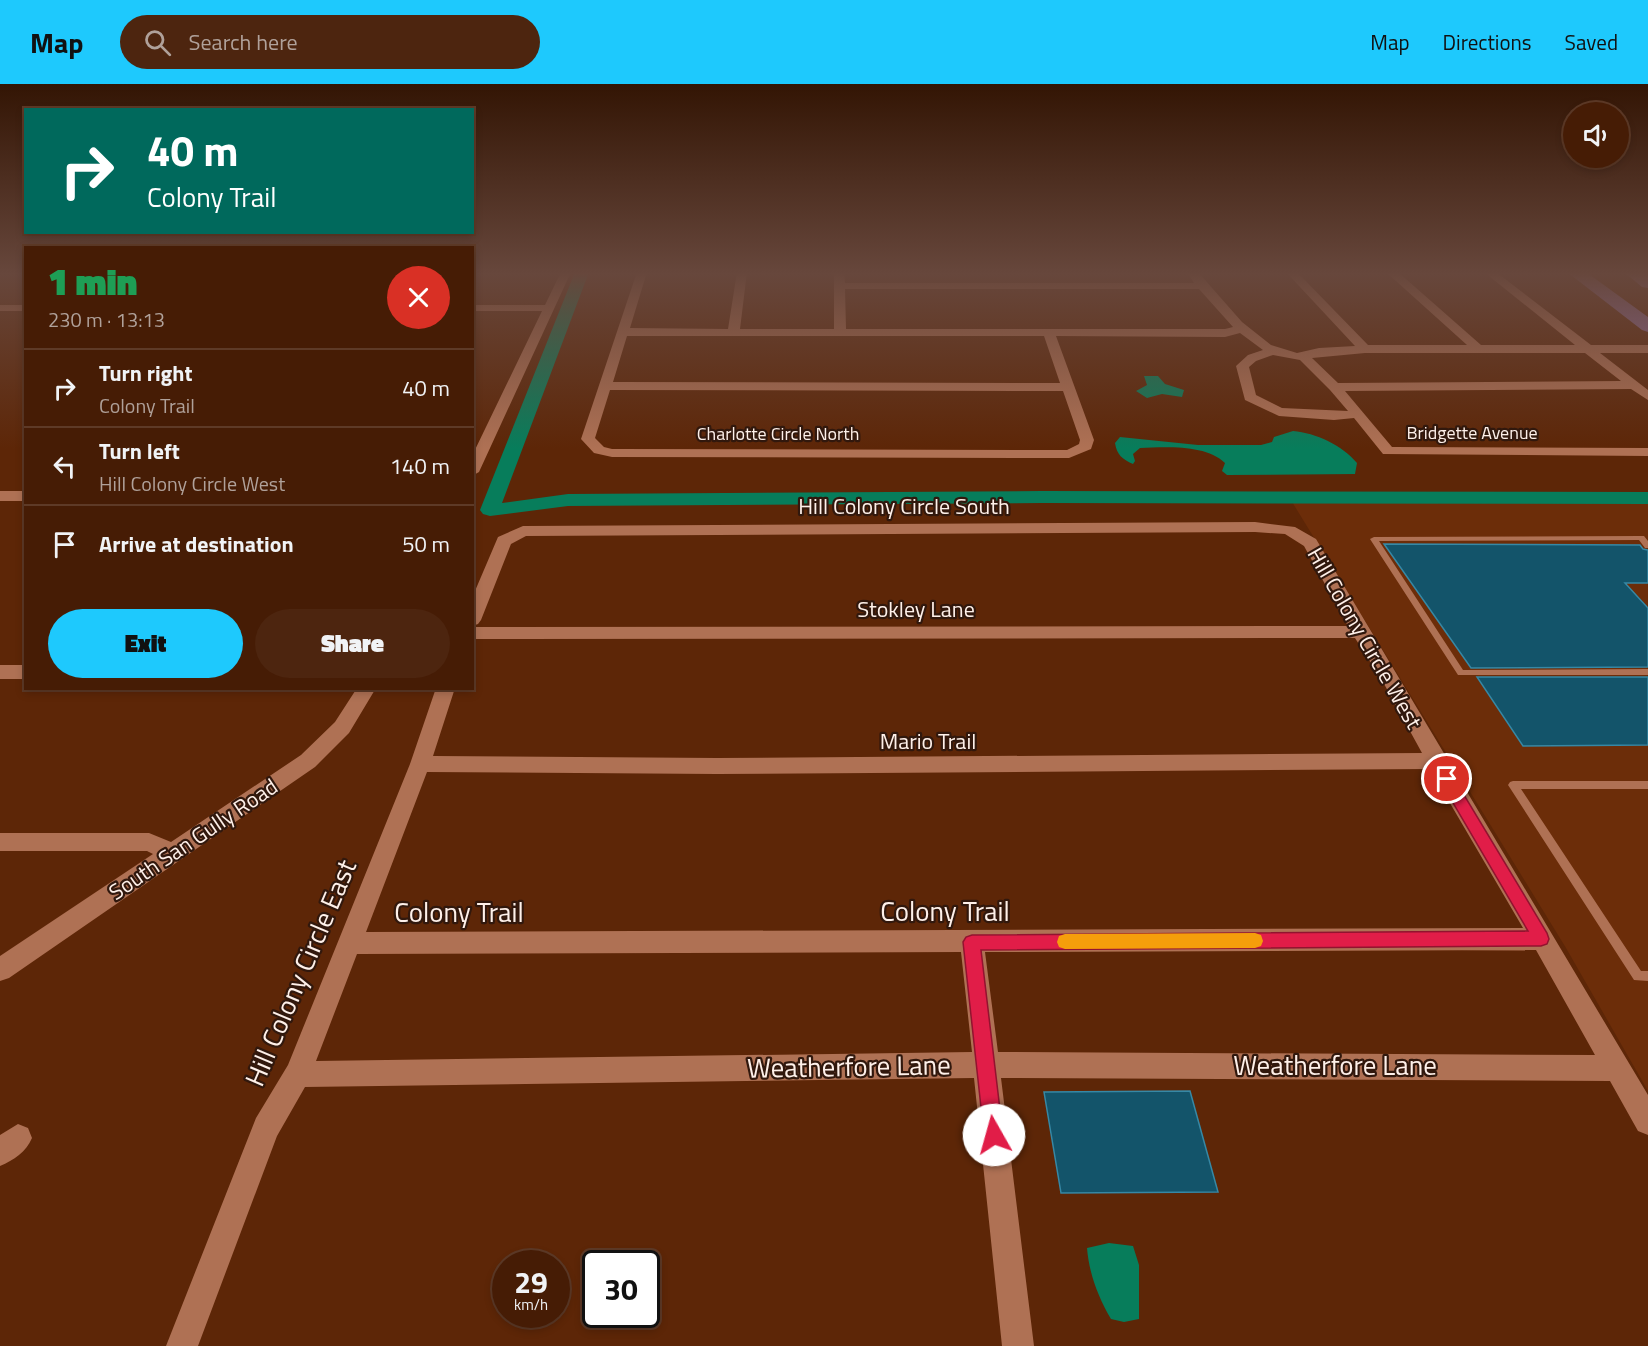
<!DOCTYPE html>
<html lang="en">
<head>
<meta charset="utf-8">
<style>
	body { margin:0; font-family:"Titillium Web",sans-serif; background:#4d250f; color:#f1f3f6; height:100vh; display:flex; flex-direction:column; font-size:22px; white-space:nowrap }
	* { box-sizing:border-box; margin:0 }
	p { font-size:20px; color:#b0a19a }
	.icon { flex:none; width:33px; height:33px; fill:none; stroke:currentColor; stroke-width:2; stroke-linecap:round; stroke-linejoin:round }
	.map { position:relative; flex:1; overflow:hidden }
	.drawer { position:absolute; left:24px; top:162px; width:450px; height:444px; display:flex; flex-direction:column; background:#461c05; border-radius:0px; box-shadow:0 3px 9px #0003,0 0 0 2px #5e3a27 }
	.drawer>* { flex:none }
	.hud { position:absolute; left:24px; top:24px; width:450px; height:126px; border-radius:0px; box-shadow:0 3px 9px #0003,0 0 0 2px #5e3a27; background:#00695c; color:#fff; overflow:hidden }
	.buttons { position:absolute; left:1563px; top:18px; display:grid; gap:12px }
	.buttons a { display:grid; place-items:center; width:66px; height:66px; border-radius:50%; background:#461c05; box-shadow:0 3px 9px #0003,0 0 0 2px #5e3a27; font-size:30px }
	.speed { position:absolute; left:492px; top:1166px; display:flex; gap:12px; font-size:30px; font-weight:700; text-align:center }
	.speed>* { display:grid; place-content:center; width:78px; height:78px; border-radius:50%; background:#461c05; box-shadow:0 3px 9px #0003,0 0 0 2px #5e3a27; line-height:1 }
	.speed small { font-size:15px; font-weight:400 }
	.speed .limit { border:3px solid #111; border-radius:9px; background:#fff; color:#111 }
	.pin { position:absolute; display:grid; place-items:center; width:51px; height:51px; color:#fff; margin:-26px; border:3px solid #fff; border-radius:50%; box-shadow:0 2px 6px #0007 }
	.me { position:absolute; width:66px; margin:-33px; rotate:353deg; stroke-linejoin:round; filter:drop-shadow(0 0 4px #0008) }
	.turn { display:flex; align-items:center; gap:21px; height:126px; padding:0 24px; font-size:27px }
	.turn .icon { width:78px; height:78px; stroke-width:2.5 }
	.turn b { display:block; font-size:42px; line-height:51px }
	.round { display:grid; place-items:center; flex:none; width:63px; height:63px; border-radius:32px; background:#4d250f }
	.headline { display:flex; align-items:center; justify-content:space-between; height:102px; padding:0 24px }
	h1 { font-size:36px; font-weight:800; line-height:45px; color:#1e9e55 }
	.action { display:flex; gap:12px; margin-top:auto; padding:12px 24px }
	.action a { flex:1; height:69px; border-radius:36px; background:#1ec9fd; color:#111; font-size:24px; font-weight:800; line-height:69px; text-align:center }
	.action a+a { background:#4d250f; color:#f1f3f6 }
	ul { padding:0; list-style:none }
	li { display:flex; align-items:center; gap:18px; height:78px; padding:0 24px; border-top:2px solid #5e3a27 }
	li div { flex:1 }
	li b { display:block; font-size:22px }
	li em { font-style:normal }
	header { display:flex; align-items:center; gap:36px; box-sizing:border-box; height:84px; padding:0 30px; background:#1ec9fd; color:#111 }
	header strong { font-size:28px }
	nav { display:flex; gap:33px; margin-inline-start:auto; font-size:21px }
	.search { width:420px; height:54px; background:#4d250f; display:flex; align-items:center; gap:15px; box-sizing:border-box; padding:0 21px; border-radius:33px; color:#b0a19a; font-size:22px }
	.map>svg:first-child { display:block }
	.built { fill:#6c2d09 }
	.water { fill:#077d5b }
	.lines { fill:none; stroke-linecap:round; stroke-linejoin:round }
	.canal { fill:#077d5b; fill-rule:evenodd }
	.building { fill:#13546a; stroke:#3688a5; stroke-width:1.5 }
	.lane { fill:#af7154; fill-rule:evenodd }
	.street { fill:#af7154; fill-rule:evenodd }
	.primary { fill:#8f6fa7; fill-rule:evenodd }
	.route { fill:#e11d48; stroke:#92132f; stroke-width:1.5 }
	.slow { fill:#f59e0b }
	.labels { text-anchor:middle; stroke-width:4.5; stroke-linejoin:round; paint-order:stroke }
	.far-street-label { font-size:18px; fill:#fef0e9; stroke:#31180d }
	.street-label { font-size:22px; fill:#fef0e9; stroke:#31180d }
	.near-street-label { font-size:27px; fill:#fef0e9; stroke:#31180d }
</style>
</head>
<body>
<header>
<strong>Map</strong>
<div class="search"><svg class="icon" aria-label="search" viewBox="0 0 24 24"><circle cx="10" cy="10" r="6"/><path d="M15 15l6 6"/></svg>Search here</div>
<nav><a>Map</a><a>Directions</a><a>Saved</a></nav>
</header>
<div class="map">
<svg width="1648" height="1262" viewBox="0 0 1648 1262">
	<rect width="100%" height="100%" fill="#5d2607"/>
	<path class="built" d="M1648,411v596l-82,-143 -277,-451z"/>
	<path class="water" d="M1144,292h14l7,8 19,6 -2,7 -20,-3 -15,4 -11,-7 11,-6z
		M1293,347c23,2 49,14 64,32l-2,11 -128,1 -5,-4 3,-8c-19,-19 -61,-16 -85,-15l-7,6 2,7 -2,3c-11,-5 -16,-9 -18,-21l5,-6 78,8h63l11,-3 2,-5z
		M1109,1159l24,3 6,19v54l-15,3 -13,-3c-13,-22 -22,-46 -24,-71z"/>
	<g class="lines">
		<path class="canal" d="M575,188h14l-87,231 66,-9 474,-3 606,1v12l-606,-1 -474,3 -78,10 -7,-2 -3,-4z"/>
	</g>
	<path class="building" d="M1384,460l256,1 3,4 5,1v33h-23l23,25v59l-177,1z
		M1477,593h171v68l-125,1z
		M1190,1007l28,101 -157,1 -17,-101z"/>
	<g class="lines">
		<path class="lane" d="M1641,452h3l4,5v7h-3l-6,-8 -260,1 84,129 185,-1v6h-190l-88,-136 4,-2z
			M1513,697h135v8h-127l120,182h7v10l-14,-1 -124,-192 -2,-3 2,-3z"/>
		<path class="street" d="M561,188h10l-92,200 -7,4v-20l70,-145h-70v-6h73z
			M637,188h10l-17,56 98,1 9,-57h10l-7,57h94v-57h10l1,11h349l-7,-11h11l44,50 29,23 26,8 22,-5 36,-2 -69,-74h11l71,73h99l-81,-73h12l83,73h94l-91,-73h12l95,73h57v8h-48l48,37v10l-17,-11 -286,2 47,56 256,1v8l-265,-2 -29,-36 -20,2 -55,-4 -34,-16 -9,-34 12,-11 15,-5 -23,-17 -15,4 -169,-1 38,104 -3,9 -22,9 -457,-1 -18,-4 -13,-14zM845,205h354l34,38 -8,2h-379zM627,252h417l16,47 -447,-1zM1365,269h220l36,28 -283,2 -26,-25zM1273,271l27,5 30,30 18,21 -66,-3 -26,-13 -7,-28 7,-6zM610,306l453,1 17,49 -1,4 -12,6 -455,-1 -8,-2 -9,-9z
			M0,221h26v6h-26z
			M0,407h26v10h-26z
			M1255,438l40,5 21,12 332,556v40l-10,-4 -28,-50 -609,-3 33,268h-32l-28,-268 -669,9 -28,49 -79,210h-32l90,-228 32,-53 122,-301 26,-76h19l-22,68 284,2 705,-5 -39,-71 -28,-44 -883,1v-12l876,-1 -44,-80 -19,-12 -30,-2 -729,4 -15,8 -30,76 -3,4 -6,2v-28l26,-61 25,-11zM1430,685l93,159 -1157,4 61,-160 290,2zM1536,866l59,105 -597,-3 -13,-100zM961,868l11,100 -656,9 41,-107z
			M0,581h26v14h-26z
			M357,604h19l-27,45 -34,34 -306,211 -9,3v-25l153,-102 -6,-3h-147v-18h149l22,9 130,-87 34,-33z
			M18,1040l10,4 4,10c-6,14 -18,22 -32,28v-31z"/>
		<path class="primary" d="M1567,188h19l62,45v15l-6,-2z
			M1624,188h19l5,3v13l-6,-1z"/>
	</g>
	<linearGradient id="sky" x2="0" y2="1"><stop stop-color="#331504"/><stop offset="0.52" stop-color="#67473c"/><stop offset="1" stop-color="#67473c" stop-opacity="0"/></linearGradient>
	<rect width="1648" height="365" fill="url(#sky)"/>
	<path class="route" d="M1447,690l5,1 95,158 2,6 -2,5 -6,2 -560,4 22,185 -3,7 -6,3 -7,-3 -3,-7 -21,-193 3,-5 6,-2 556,-4 -89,-152 2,-4z"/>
	<path class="slow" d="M1255,849l6,2 2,6 -2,5 -6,2 -190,1 -6,-2 -2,-5 2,-6 6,-2z"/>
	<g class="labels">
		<g class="far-street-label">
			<text x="1472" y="355">Bridgette Avenue</text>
			<text x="778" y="356">Charlotte Circle North</text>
		</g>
		<g class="street-label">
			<text x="904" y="430">Hill Colony Circle South</text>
			<text x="916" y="533">Stokley Lane</text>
			<text transform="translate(1365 554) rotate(60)" y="8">Hill Colony Circle West</text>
			<text x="928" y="665">Mario Trail</text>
			<text transform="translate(193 755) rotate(-34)" y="8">South San Gully Road</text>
		</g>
		<g class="near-street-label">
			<text x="945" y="837">Colony Trail</text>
			<text x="459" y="838">Colony Trail</text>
			<text transform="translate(301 889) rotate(-67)" y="9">Hill Colony Circle East</text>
			<text x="1335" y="991">Weatherfore Lane</text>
			<text transform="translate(849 983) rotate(-1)" y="9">Weatherfore Lane</text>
		</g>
	</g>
</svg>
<div class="buttons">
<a><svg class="icon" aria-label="sound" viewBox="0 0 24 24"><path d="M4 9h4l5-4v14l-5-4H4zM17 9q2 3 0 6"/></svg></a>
</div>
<div class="speed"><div>29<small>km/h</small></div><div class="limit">30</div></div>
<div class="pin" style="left:1447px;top:695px;background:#d93025"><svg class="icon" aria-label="arrive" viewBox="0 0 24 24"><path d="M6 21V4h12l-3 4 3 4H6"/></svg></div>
<svg class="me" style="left:994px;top:1051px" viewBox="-20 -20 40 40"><circle r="19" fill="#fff"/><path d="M0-13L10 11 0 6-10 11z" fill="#e11d48"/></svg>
<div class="hud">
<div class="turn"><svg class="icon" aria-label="right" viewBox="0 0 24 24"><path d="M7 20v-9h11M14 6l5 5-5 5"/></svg><div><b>40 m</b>Colony Trail</div></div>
</div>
<section class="drawer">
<div class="headline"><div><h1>1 min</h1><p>230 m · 13:13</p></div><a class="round" style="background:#d93025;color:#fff"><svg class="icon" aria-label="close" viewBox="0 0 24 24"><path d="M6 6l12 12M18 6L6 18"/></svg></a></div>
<ul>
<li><svg class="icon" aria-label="right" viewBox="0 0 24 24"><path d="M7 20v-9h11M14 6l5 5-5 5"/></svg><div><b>Turn right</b><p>Colony Trail</p></div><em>40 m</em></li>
<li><svg class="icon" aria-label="left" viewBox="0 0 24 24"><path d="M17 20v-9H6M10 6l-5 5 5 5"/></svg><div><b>Turn left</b><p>Hill Colony Circle West</p></div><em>140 m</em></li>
<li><svg class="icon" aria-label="arrive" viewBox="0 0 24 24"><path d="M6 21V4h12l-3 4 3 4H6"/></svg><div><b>Arrive at destination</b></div><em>50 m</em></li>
</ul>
<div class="action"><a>Exit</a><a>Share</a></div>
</section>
</div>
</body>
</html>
